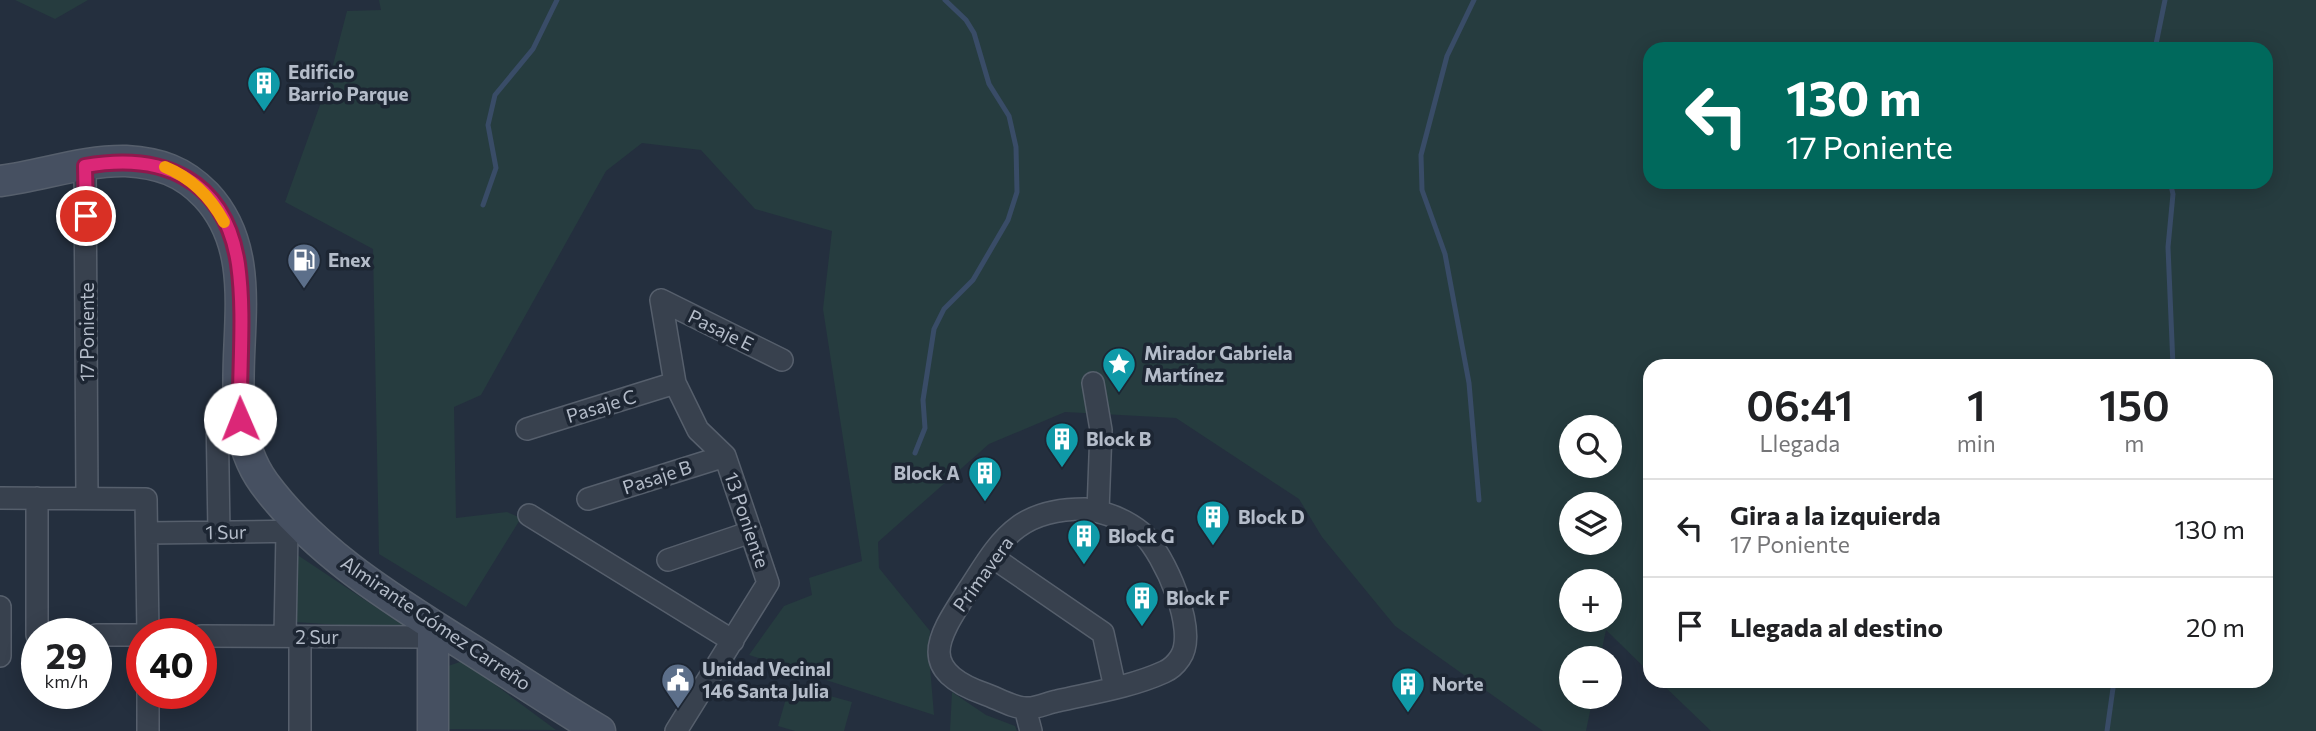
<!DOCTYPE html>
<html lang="es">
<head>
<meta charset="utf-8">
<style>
	body { margin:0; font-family:Commissioner,sans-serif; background:#f6f6f6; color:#202124; height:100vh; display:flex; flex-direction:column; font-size:26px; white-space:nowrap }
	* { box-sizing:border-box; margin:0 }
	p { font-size:23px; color:#757577 }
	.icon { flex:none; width:38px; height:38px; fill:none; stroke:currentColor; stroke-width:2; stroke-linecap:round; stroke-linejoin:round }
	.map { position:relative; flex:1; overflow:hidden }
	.drawer { position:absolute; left:1643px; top:359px; width:630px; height:329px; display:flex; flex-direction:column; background:#fff; border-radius:21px; box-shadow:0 4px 18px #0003 }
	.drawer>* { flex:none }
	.hud { position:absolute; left:1643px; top:42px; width:630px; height:147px; border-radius:21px; box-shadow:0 4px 18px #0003; background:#00695c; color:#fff; overflow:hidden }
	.fabs { position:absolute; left:1559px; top:415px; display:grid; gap:14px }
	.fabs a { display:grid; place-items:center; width:63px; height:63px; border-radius:50%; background:#fff; box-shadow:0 4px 18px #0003; font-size:35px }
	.speed { position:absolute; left:21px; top:618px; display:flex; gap:14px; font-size:35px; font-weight:700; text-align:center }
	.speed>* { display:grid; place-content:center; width:91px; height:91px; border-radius:50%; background:#fff; box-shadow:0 4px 18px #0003; line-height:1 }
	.speed small { font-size:18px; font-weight:400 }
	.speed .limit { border:10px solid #d22; background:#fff; color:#111 }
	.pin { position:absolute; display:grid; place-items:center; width:60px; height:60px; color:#fff; margin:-30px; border:4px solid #fff; border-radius:50%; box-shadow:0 2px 7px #0007 }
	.me { position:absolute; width:77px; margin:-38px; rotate:359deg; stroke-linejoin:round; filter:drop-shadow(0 0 5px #0008) }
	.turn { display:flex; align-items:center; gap:24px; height:147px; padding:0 28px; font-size:32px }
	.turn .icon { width:91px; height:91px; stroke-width:2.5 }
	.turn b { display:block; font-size:49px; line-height:60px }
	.eta { display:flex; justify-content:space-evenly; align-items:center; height:119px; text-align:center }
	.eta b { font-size:42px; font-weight:600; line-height:49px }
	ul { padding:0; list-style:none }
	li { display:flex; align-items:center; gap:21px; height:98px; padding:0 28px; border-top:2px solid #e0e0e0 }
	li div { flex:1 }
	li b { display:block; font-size:26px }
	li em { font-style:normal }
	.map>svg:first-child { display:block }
	.green { fill:#263c3f; fill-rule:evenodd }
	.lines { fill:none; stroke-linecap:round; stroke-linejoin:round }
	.stream { stroke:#394c67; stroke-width:5 }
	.street-casing { stroke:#565f6c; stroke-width:24 }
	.secondary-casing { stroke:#565f6c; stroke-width:33 }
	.street { stroke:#38414e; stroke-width:21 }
	.secondary { stroke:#465061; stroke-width:30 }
	.route-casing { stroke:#8e194d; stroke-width:18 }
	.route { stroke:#db2777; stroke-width:12 }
	.slow { stroke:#f59e0b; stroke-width:12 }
	.labels { text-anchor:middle; stroke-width:7; stroke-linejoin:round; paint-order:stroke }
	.poi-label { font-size:19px; font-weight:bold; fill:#b4bcc9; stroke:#1d2633; text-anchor:start }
	.street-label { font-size:19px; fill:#b4bcc9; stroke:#1d2633 }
</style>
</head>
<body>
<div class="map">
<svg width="2316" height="731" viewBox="0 0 2316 731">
	<rect width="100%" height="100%" fill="#242f3e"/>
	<path class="green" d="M15,0h73l-33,19z
		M379,0h1937v731h-605l-52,-50h607v-315h-616v307l-44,-43 -6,28h-28v38l21,1 -7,34h-43l-148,-105 -73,-89 -23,-38 -123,-81 -111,-6 -76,32 -111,98 1,26 51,63 -1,24 5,60 -185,-60 35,-49 28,-11 -3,-17 53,-17 -39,-252 9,-78 -77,-22 -54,-59 -59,-7 -36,28 -125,224 -27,12 2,111 51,-6 14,6 -55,89 -87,-53 -6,-305 -88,-47 44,-122 18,-69 34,-1zM1650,49h616v133h-616zM1572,427h38v39h-38zM1572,504h38v38h-38zM1572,581h38v39h-38z
		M296,554l114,76 -115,-8z
		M463,661l93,69 -108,-1v-63z
		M790,685l62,17 -8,29h-49l-17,-5z
		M952,692l34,23 29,11 2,5h-67z"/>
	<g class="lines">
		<path class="stream" d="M1474,0l-27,56 -26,99 1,35 23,64 24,129 10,117
			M2155,49l10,-49
			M2170,182l3,12 -5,53 5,119
			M483,205l13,-37 -8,-43 7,-30 38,-46 24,-49
			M915,453l10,-25 -2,-28 11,-71 10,-20 29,-29 35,-60 9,-28 -1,-45 -7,-31 -20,-32 -15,-51 -8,-13 -21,-20
			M2107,731l7,-50"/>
		<g class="street-casing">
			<path id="street" d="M85,166l2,332
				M661,300l14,83 23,47 27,26 43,127 -92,148
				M661,300l121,60
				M1093,383l8,47 -3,81
				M217,411l2,121
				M527,429l148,-46
				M0,498l146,1 2,135
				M588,499l137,-43
				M1084,509c21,3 41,10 58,24 22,21 57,98 38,125 -4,6 -9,11 -16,14 -33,15 -72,21 -107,29 -10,2 -22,8 -31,7 -13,0 -29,-10 -41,-14 -71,-25 -46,-58 -16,-105 14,-21 28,-47 49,-62 19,-14 43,-18 66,-18z
				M529,515l204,126
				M147,533l159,-2
				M991,556l112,77 12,55
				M668,560l83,-28
				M37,635v-137
				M96,635h46
				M201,636l232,1
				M285,636l2,-104
				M0,656v-49
				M148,693v38
				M1025,708l6,23
				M300,731v-94"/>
		</g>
		<g class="secondary-casing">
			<path id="secondary" d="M0,181c41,-5 84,-21 126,-20 33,2 57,10 80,34 74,79 -3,204 58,288 50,68 123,113 192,157 48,30 95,62 144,91
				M433,731v-105"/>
		</g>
		<use href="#street" class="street"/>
		<use href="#secondary" class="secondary"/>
	</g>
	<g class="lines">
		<g class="route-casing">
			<path id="route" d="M86,216l-1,-50c78,-14 140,13 153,98 7,50 1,104 2,155"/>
		</g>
		<use href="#route" class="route"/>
		<path class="slow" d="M165,167c27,11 45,29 59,55"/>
	</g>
	<defs>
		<g id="building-pin" transform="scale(1.75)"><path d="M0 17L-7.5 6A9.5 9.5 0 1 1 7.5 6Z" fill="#0f9aa8" stroke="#1d2633"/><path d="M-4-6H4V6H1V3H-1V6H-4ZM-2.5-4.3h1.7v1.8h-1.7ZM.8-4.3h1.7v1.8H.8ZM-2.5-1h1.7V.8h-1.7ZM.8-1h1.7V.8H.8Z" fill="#fff"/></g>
		<g id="fuel-pin" transform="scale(1.75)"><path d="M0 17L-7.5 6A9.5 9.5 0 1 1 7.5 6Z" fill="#5c6f8a" stroke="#1d2633"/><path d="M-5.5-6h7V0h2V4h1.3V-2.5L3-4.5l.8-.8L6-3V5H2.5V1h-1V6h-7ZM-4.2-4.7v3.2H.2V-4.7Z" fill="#fff"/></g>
		<g id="sight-pin" transform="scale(1.75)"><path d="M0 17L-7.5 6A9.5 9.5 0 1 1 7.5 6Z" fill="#0f9aa8" stroke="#1d2633"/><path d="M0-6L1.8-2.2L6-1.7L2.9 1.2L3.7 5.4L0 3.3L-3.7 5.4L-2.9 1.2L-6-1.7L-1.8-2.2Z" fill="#fff"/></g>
		<g id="civic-pin" transform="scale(1.75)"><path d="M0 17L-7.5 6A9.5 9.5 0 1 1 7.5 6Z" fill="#5c6f8a" stroke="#1d2633"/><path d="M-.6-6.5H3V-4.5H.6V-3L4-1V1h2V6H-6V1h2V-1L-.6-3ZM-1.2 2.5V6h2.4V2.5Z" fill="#fff"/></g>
	</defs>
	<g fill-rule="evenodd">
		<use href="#building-pin" x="264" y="83"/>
		<use href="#fuel-pin" x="304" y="260"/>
		<use href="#sight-pin" x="1119" y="364"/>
		<use href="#building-pin" x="1062" y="439"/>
		<use href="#building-pin" x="985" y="473"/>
		<use href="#building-pin" x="1213" y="517"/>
		<use href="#building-pin" x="1084" y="536"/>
		<use href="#building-pin" x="1142" y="598"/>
		<use href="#civic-pin" x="678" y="680"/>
		<use href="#building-pin" x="1408" y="684"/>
	</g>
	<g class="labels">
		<g class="poi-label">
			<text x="288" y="79">Edificio<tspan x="288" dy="22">Barrio Parque</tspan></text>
			<text x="328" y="267">Enex</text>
			<text x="1144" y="360">Mirador Gabriela<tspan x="1144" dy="22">Martínez</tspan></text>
			<text x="1086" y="446">Block B</text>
			<text x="960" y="480" text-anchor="end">Block A</text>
			<text x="1238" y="524">Block D</text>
			<text x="1108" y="543">Block G</text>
			<text x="1166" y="605">Block F</text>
			<text x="702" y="676">Unidad Vecinal<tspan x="702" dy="22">146 Santa Julia</tspan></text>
			<text x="1432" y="691">Norte</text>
		</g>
		<g class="street-label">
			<text transform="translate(721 330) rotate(26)" y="7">Pasaje E</text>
			<text transform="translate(87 332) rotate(-90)" y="7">17 Poniente</text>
			<text transform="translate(601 406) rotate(-17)" y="7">Pasaje C</text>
			<text transform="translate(657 477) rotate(-18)" y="7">Pasaje B</text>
			<text transform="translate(747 520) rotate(71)" y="7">13 Poniente</text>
			<text transform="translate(226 532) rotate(-1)" y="7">1 Sur</text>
			<text transform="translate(983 574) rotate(-54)" y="7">Primavera</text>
			<text transform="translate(436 623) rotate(34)" y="7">Almirante Gómez Carreño</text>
			<text x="317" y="644">2 Sur</text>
		</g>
	</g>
</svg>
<div class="fabs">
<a><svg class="icon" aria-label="search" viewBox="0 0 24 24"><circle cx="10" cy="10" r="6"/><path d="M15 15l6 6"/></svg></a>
<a><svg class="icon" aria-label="layers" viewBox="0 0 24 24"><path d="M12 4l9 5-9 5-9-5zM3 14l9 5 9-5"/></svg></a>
<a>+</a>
<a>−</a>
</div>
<div class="speed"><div>29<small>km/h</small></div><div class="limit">40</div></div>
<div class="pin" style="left:86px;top:216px;background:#d93025"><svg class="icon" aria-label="arrive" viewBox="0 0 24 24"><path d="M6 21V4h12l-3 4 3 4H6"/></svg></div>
<svg class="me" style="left:240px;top:419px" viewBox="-20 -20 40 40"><circle r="19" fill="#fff"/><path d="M0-13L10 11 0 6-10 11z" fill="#db2777"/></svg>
<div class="hud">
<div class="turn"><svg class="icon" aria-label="left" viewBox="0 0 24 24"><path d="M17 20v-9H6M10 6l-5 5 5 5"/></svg><div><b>130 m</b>17 Poniente</div></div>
</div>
<section class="drawer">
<div class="eta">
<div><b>06:41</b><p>Llegada</p></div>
<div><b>1</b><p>min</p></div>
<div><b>150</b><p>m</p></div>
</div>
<ul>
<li><svg class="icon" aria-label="left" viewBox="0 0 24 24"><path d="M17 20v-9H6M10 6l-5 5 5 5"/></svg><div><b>Gira a la izquierda</b><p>17 Poniente</p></div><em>130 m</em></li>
<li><svg class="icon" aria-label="arrive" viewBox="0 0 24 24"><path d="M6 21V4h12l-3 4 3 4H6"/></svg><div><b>Llegada al destino</b></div><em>20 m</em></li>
</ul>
</section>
</div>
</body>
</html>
